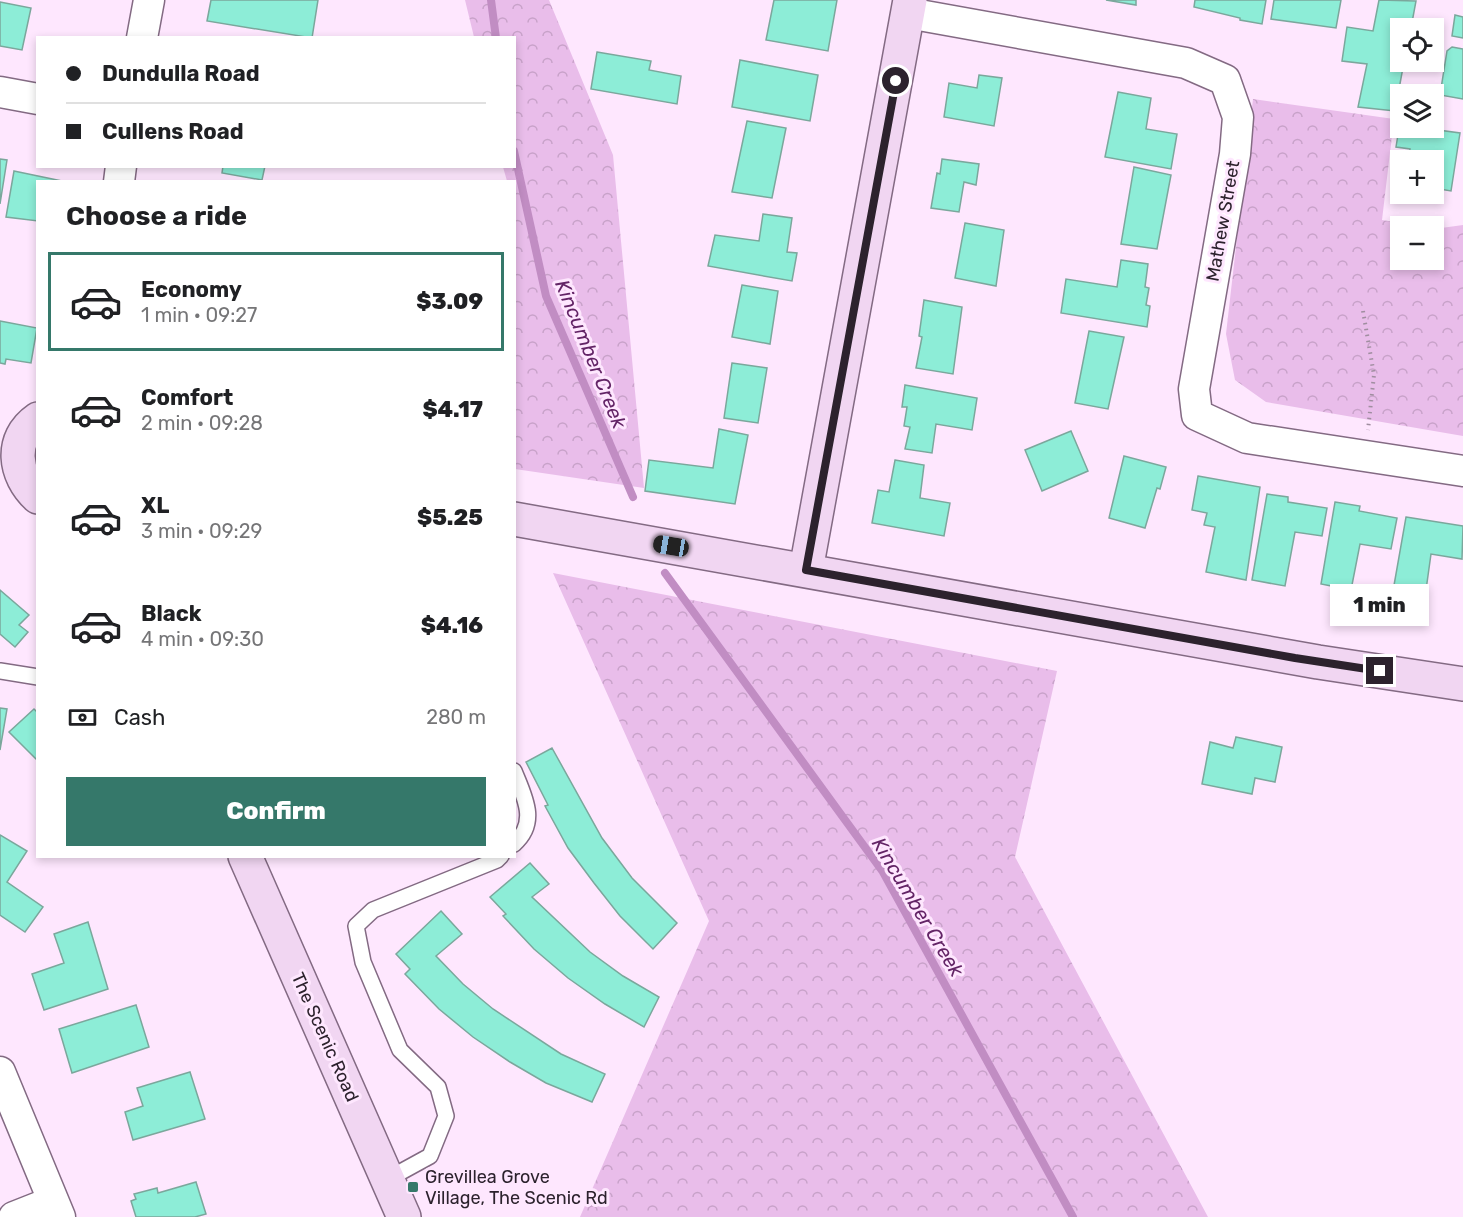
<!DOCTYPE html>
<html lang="en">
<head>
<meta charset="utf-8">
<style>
  body { margin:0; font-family:Rubik,sans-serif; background:#f6f6f6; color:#202124; height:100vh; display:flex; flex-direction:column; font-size:22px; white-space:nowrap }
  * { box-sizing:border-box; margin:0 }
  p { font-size:20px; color:#757577 }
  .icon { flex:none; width:33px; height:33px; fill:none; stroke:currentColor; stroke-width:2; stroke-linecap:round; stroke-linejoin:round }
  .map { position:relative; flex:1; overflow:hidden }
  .drawer { position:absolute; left:36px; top:180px; width:480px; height:678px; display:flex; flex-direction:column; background:#fff; border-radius:0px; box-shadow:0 3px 9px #0003 }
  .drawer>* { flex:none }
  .banner { position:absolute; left:36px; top:36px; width:480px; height:132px; border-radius:0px; box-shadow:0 3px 9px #0003; display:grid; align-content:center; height:132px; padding:0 30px; background:#fff }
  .buttons { position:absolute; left:1390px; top:18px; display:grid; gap:12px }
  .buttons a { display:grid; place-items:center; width:54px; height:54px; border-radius:0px; background:#fff; box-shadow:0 3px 9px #0003; font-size:30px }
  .end { position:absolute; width:27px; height:27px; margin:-14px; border:8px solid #2c222d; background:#fff; box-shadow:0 0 0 3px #fff }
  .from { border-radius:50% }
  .bubble { position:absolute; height:42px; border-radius:0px; background:#fff; box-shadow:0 3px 9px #0003; font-size:20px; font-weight:800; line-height:42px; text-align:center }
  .car { position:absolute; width:18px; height:36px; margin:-18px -9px; border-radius:8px; box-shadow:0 0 4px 2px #0007; background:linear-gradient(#222 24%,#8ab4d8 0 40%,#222 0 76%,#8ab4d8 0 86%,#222 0) }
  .banner b { display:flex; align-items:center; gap:21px; height:57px; font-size:22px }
  .banner b+b { border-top:2px solid #e0e0e0 }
  .banner i { width:15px; height:15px; background:#202124 }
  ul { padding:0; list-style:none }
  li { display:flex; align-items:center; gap:18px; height:99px; margin:0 12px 9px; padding:0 18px; border:3px solid transparent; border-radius:0px }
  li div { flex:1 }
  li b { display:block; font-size:22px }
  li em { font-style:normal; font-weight:800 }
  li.active { border-color:#35786a }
  li>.icon { width:54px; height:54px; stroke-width:1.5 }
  h2 { padding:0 30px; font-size:27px; line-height:72px }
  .pay { display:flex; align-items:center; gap:15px; height:66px; padding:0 30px; font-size:22px }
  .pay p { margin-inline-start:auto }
  .primary-button { display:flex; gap:12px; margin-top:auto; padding:12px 30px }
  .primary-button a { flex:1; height:69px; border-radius:0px; background:#35786a; color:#fff; font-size:24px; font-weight:800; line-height:69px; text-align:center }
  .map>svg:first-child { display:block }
</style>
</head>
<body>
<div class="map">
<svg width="1463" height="1217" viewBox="0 0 1463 1217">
  <defs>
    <pattern id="forest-crowns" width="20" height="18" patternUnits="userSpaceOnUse" patternTransform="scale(1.5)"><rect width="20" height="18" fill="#e9bdea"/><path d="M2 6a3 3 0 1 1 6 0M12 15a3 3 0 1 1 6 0" fill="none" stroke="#c8a2c9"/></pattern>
  </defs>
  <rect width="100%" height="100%" fill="#fee7fe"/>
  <g fill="url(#forest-crowns)">
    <polygon points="465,0 549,0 613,155 644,488 515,469 514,182 507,181 503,167 514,166 514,38 474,37"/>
    <polygon points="1253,99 1394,119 1382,220 1420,226 1401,226 1401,260 1434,260 1434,229 1463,225 1463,436 1266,402 1235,380 1226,334"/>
    <polygon points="553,573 1057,671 1015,857 1208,1217 580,1217 709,921"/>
  </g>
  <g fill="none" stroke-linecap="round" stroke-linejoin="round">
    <g stroke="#c18dc3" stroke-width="8">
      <polyline points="491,0 496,38"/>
      <polyline points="514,151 546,296 633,497"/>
      <polyline points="665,573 883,872 1073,1217"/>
    </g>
  </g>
  <g fill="#8dedd7" stroke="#7ba79c" stroke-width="1.5">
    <polygon points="211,0 318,0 312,38 207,21"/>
    <polygon points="774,0 837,0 828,51 766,40"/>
    <polygon points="1106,0 1136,0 1136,5"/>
    <polygon points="1195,0 1266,0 1262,24 1240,20 1240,18 1194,7"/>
    <polygon points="1274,0 1341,0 1336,28 1271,19"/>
    <polygon points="1379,0 1416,1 1411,28 1401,28 1401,62 1404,62 1395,111 1358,107 1367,64 1342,61 1347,27 1373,31"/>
    <polygon points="0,2 31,8 22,50 0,46"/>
    <polygon points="1455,15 1463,17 1463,38 1452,36"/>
    <polygon points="1452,47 1463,49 1463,99 1440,95 1447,51"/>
    <polygon points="597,52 651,61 649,70 681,76 677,104 591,89"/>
    <polygon points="740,60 818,75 810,121 732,107"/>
    <polygon points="979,75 1002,78 994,126 944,117 949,83 977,88"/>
    <polygon points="1118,92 1151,98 1146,129 1177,134 1171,169 1105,157"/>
    <polygon points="1401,116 1401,128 1431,128 1431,129 1460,133 1451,191 1434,188 1434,160 1408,160 1410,149 1396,147"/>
    <polygon points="747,121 786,128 772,198 732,192"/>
    <polygon points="0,159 7,160 0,204"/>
    <polygon points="942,159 979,164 976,185 964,182 959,212 931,208 937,173 940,174"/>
    <polygon points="223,166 265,166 262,180 222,173"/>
    <polygon points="1134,167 1171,175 1157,249 1121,244"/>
    <polygon points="14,171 62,181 38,182 38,221 6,217"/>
    <polygon points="763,214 792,218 787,252 797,253 792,281 708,266 715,235 759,241"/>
    <polygon points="965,223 1004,230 996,286 955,278"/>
    <polygon points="1121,260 1148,264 1145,287 1149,288 1146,305 1150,306 1147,327 1061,313 1066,279 1117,287"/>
    <polygon points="742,285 778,291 770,344 732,337"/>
    <polygon points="924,300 962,307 953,374 916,368 922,337 919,336"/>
    <polygon points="0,321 37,328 31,363 6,359 5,364 0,363"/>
    <polygon points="1089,331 1124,337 1108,409 1075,403"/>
    <polygon points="732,363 767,368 758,423 724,418"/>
    <polygon points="905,385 977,398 972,430 936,424 932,453 905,449 910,427 904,426 907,407 902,407"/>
    <polygon points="719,429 748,435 735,504 645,491 649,460 713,468"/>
    <polygon points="1071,431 1088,471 1042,491 1025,450"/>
    <polygon points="1124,456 1166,467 1160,489 1157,488 1145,528 1109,518"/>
    <polygon points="895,460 924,465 920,498 950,503 944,536 872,523 878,490 889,492"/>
    <polygon points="1198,476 1260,487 1246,580 1206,572 1215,527 1204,525 1207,513 1192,510"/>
    <polygon points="1267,494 1288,497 1288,502 1327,508 1322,536 1295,532 1285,586 1252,580"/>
    <polygon points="1335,502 1360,506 1359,511 1397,518 1391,549 1360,544 1351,590 1321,584"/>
    <polygon points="1406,517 1463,526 1462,559 1431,554 1425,597 1393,591"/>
    <polygon points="0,590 29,615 19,625 28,632 15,647 0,634"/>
    <polygon points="0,708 7,709 0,750"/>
    <polygon points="34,709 38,713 38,761 9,732"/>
    <polygon points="1236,737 1282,747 1275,782 1255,778 1252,794 1202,784 1210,742 1233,748"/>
    <polygon points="552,748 602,838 632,878 677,923 653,949 620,916 594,883 568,848 545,806 548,805 526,762"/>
    <polygon points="0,835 27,851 7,882 43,907 25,932 0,915"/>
    <polygon points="530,863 549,884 532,897 590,952 623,976 659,997 644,1027 605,1004 568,978 534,949 503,916 506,914 490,897"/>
    <polygon points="441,911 462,934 436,956 463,984 493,1009 561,1054 605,1074 592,1102 546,1083 510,1062 473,1037 439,1009 405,974 410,969 396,954"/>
    <polygon points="88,922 108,989 44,1010 32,974 64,963 54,934"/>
    <polygon points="136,1005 149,1047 72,1073 59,1029"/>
    <polygon points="190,1072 205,1119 133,1140 125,1112 143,1106 137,1088"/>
    <polygon points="196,1182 206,1214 195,1217 136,1217 131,1201 136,1199 134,1194 157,1188 158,1193"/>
  </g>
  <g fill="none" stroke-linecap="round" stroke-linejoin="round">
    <defs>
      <g id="lane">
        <polyline points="0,671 38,677"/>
        <path d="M 514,771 C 524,796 539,822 514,844"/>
        <polyline points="388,1179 430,1156 446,1116 438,1087 400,1050 363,962 356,926 373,910 497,860 501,856"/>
      </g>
      <g id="street">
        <polyline points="908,13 1186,63 1225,80 1238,117 1235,154 1194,389 1197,415 1247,438 1463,471"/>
        <polyline points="142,38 149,0"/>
        <polyline points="0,92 38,99"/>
        <polyline points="119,182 121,166"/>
        <polyline points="0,1072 60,1217"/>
        <polyline points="14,1217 52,1202"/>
      </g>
      <g id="secondary">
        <path d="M 38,419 C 9,439 14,475 38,497"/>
        <polyline points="514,519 1318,662 1463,684"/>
        <polyline points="806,570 910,0"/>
        <polyline points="245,856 404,1217"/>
      </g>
    </defs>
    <use href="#lane" stroke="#836a83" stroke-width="18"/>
    <use href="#street" stroke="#836a83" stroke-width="33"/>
    <use href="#secondary" stroke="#836a83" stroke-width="36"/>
    <polyline stroke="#a08ea0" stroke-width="4" stroke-dasharray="1.5 4.5" stroke-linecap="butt" points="1363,311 1374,375 1368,430"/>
    <use href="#lane" stroke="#fff" stroke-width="15"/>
    <use href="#street" stroke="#fff" stroke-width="30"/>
    <use href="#secondary" stroke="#f1d6f2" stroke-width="33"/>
  </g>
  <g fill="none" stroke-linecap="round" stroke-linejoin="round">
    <polyline stroke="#2c222d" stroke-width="8" points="896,81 806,570 1295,658 1380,671"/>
  </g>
  <rect fill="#35786a" stroke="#fee7fe" stroke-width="2" x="407" y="1181" width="12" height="12" rx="3"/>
  <g text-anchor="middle" stroke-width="6" stroke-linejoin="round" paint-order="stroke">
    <g font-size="18" fill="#2c222d" stroke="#fee7fe">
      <text transform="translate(1223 221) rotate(-80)" y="6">Mathew Street</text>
      <text transform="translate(325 1037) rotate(66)" y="6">The Scenic Road</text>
    </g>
    <g font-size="18" fill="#2c222d" stroke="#fee7fe" text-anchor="start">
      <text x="425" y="1183">Grevillea Grove<tspan x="425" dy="21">Village, The Scenic Rd</tspan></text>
    </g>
    <g font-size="20" font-style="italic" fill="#632466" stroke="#fee7fe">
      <text transform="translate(591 354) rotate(68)" y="7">Kincumber Creek</text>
      <text transform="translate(918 907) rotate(59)" y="7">Kincumber Creek</text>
    </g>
  </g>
</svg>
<div class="buttons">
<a><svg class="icon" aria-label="locate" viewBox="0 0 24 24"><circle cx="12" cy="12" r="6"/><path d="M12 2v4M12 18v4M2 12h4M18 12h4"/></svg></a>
<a><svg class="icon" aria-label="layers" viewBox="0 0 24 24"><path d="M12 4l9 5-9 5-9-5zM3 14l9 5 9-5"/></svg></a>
<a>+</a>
<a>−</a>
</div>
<i class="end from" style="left:896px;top:81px"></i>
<i class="end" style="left:1380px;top:671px"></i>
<div class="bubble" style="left:1330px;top:584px;width:99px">1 min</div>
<i class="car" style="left:671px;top:546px;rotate:280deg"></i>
<div class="banner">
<b><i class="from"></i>Dundulla Road</b>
<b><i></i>Cullens Road</b>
</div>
<section class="drawer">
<h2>Choose a ride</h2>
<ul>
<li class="active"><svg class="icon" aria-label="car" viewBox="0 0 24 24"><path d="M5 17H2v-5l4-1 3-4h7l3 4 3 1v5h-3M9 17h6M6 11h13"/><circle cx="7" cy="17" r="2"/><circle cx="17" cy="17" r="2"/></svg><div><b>Economy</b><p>1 min · 09:27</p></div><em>$3.09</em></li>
<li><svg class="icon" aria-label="car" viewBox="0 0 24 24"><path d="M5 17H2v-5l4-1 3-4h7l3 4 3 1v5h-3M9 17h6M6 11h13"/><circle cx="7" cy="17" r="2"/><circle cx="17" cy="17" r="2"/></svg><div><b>Comfort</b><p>2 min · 09:28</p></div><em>$4.17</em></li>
<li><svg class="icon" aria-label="car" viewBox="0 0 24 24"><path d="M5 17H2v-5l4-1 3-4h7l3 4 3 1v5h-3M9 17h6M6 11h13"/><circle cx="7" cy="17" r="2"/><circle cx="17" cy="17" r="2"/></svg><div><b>XL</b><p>3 min · 09:29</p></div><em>$5.25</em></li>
<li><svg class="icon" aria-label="car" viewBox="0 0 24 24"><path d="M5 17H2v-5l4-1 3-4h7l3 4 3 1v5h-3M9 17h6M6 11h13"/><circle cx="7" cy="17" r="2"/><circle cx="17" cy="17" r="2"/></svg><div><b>Black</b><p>4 min · 09:30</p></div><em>$4.16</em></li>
</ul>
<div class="pay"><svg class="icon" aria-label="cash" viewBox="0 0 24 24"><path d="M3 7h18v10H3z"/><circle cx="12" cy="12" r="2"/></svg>Cash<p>280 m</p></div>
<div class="primary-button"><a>Confirm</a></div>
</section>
</div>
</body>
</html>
